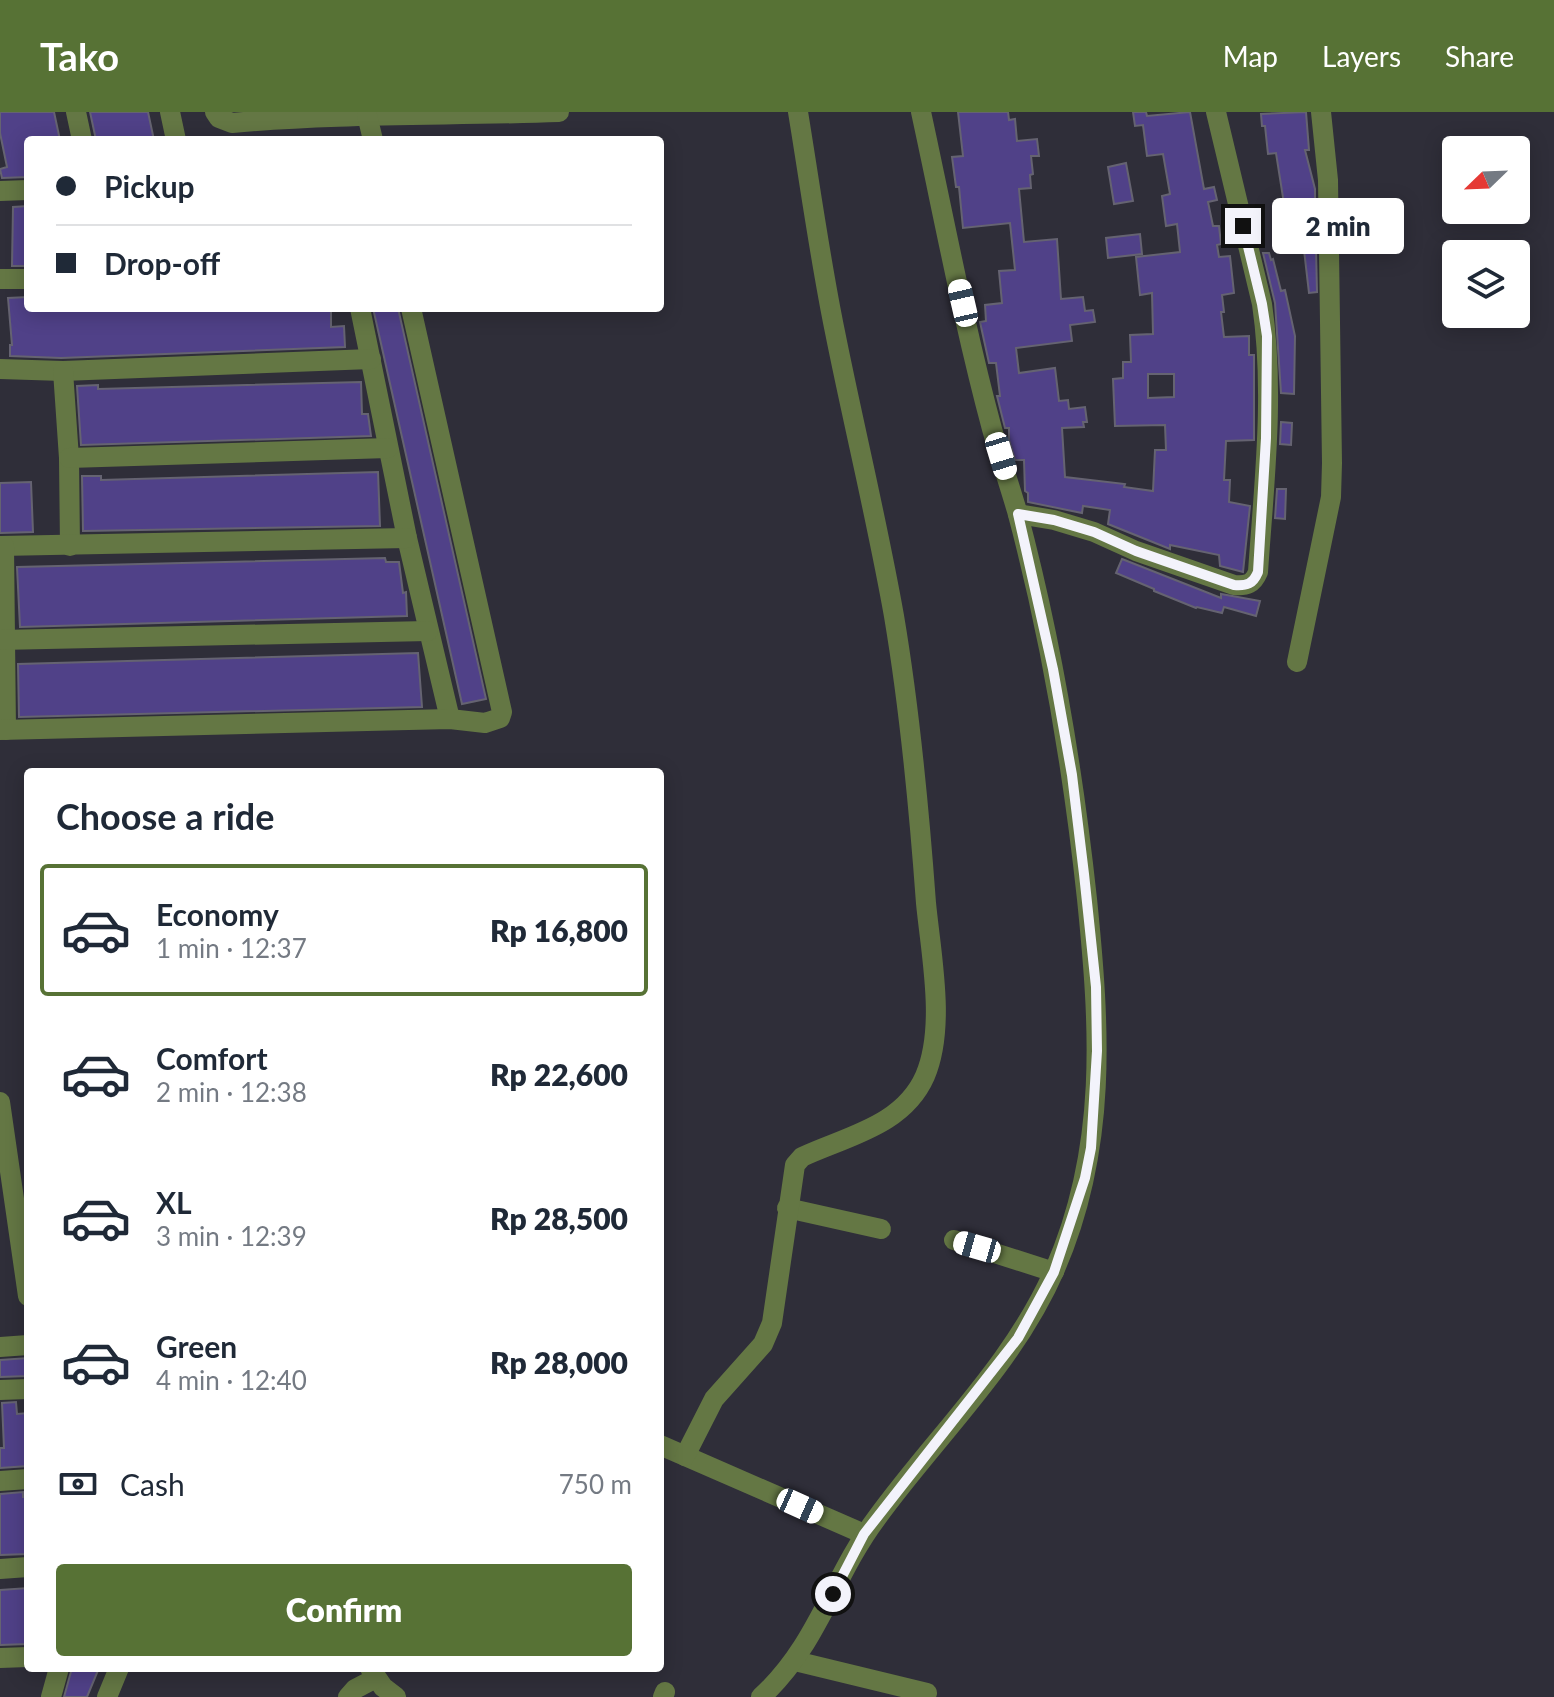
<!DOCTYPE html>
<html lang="en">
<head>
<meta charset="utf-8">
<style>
  body { margin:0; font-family:Lato,sans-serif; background:#f2f2f3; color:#1f2937; height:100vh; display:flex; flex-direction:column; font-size:30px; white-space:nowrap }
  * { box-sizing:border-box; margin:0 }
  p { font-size:26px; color:#747a83 }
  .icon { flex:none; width:44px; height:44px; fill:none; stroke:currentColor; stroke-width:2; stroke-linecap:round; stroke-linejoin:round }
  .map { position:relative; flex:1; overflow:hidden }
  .sheet { position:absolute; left:24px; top:656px; width:640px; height:904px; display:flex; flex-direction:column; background:#fff; border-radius:8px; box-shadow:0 4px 20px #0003 }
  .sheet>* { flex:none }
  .hud { position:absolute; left:24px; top:24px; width:640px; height:176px; border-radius:8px; box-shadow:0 4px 20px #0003; display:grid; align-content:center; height:176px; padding:0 32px; background:#fff }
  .needle { width:52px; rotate:247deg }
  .tools { position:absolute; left:1442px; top:24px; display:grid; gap:16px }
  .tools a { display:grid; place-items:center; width:88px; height:88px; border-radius:8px; background:#fff; box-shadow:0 4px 20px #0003; font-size:40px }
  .end { position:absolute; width:36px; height:36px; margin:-18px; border:10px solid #f3f3fb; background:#111; box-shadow:0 0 0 4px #111 }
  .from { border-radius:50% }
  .bubble { position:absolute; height:56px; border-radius:8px; background:#fff; box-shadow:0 4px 20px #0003; font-size:26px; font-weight:800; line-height:56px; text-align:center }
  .car { position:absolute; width:24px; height:48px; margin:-24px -12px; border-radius:10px; box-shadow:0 0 6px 2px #0007; background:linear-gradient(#fff 24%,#345 0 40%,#fff 0 76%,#345 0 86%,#fff 0) }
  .hud b { display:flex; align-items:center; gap:28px; height:76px; font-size:30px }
  .hud b+b { border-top:2px solid #e0e1e3 }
  .hud i { width:20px; height:20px; background:#1f2937 }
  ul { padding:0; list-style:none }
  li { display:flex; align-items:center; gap:24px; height:132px; margin:0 16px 12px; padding:0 16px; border:4px solid transparent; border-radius:8px }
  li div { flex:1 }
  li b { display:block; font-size:30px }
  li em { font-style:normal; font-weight:800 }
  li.active { border-color:#577235 }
  li>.icon { width:72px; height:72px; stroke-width:1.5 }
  h2 { padding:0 32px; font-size:36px; line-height:96px }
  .pay { display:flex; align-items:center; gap:20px; height:88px; padding:0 32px; font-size:30px }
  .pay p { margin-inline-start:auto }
  .primary-button { display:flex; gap:16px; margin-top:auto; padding:16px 32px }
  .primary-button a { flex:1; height:92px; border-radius:8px; background:#577235; color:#fff; font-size:32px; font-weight:800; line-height:92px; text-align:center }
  header { display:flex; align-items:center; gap:48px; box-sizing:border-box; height:112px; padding:0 40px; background:#577235; color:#fff }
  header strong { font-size:38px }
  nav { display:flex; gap:44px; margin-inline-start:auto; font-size:28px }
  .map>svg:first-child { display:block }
</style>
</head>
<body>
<header>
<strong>Tako</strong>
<nav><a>Map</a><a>Layers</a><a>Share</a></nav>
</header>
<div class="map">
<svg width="1554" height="1585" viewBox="0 0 1554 1585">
  <rect width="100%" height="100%" fill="#2f2e39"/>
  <g fill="#504188" stroke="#656371" stroke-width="2" fill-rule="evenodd">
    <polygon points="0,0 54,0 60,28 28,28 28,65 2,66 0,57 7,55 0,21"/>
    <polygon points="90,0 148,0 154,28 96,28"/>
    <path d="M 958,0 L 1008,0 L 1009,8 L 1015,7 L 1017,29 L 1037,27 L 1039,44 L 1031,44 L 1033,62 L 1030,63 L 1031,76 L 1019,77 L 1024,130 L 1057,127 L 1061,187 L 1083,185 L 1085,199 L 1093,198 L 1095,210 L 1070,213 L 1072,229 L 1016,236 L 1019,261 L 1055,256 L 1059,289 L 1068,288 L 1069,297 L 1085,295 L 1087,310 L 1083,310 L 1084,315 L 1062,316 L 1065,365 L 1125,372 L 1124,375 L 1153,379 L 1155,338 L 1166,338 L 1165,313 L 1115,314 L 1113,267 L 1123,266 L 1123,250 L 1131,250 L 1130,223 L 1153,222 L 1152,181 L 1140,183 L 1136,145 L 1180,140 L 1177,112 L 1166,114 L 1162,84 L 1170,82 L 1163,42 L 1147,44 L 1143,13 L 1135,14 L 1133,0 L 1146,0 L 1147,4 L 1190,0 L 1204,77 L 1214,75 L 1217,88 L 1208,90 L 1213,114 L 1219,114 L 1221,132 L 1217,133 L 1219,145 L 1230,144 L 1234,181 L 1222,183 L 1224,200 L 1221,200 L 1224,225 L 1249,224 L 1249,243 L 1254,243 L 1254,328 L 1226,329 L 1224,368 L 1230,368 L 1229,390 L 1250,394 L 1243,460 L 1220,454 L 1219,443 L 1170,433 L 1170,437 L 1108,412 L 1110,398 L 1083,394 L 1082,401 L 1028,390 L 1028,381 L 1025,379 L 1024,348 L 1015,348 L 1009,328 L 1009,316 L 1005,316 L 997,284 L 1000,284 L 996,251 L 989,251 L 980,210 L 986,209 L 985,193 L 1002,191 L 999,159 L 1015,158 L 1010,111 L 963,116 L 959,75 L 956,75 L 952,45 L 963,44 ZM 1148,262 L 1174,262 L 1174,285 L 1148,286 Z"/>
    <polygon points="1306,0 1309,38 1305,38 1315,77 1315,87 1309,89 1314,111 1286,117 1282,99 1285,98 1276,41 1268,42 1265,14 1262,14 1261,2"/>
    <polygon points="1126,51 1133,89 1114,92 1108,55"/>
    <polygon points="28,94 28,154 12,154 13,95"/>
    <polygon points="1140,122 1142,142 1108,146 1106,126"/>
    <polygon points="1316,137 1317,180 1309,181 1304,138"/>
    <polygon points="1263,141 1269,141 1271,148 1273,147 1281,179 1285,178 1295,224 1294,282 1281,281 1275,191"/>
    <polygon points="28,185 28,196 331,196 331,215 344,214 345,235 61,246 10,244 10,233 12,233 8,186"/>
    <polygon points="373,196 398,196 486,587 462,592"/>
    <polygon points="361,270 362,302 368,302 371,324 81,333 77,274 98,273 98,277"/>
    <polygon points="1281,310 1292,311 1291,333 1280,332"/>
    <polygon points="378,360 380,414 83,419 82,364 101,364 101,368"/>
    <polygon points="31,370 33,420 0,421 0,371"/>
    <polygon points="1277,377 1286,377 1285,407 1275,406"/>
    <polygon points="385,446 386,450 399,450 403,481 406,480 407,504 20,515 17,455"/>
    <polygon points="1122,447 1221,486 1221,482 1260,489 1256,504 1224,495 1222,501 1197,495 1196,496 1154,479 1154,477 1116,461"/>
    <polygon points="418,541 422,595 19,605 18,552"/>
    <polygon points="28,1246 28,1264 0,1265 0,1248"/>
    <polygon points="16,1290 17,1302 28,1301 28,1354 0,1356 0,1336 4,1336 2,1291"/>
    <polygon points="23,1380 23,1385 28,1385 28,1442 0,1443 0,1382"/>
    <polygon points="28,1476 28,1532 0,1533 0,1478"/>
    <polygon points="72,1556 99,1556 87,1585 64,1585"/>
  </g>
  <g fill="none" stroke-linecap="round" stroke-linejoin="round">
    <g stroke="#647744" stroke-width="20">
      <polyline points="76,0 82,28"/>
      <polyline points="170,0 176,28"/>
      <path d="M 215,0 L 219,6 L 232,11 C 341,1 450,4 559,0"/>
      <polyline points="367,3 373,28"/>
      <polyline points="0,79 28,78"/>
      <polyline points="0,167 28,167"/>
      <polyline points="360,196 407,426 450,607"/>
      <polyline points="0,257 63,259 371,247"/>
      <polyline points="63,259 69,346 70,434"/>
      <polyline points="69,346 388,336"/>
      <path d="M 1018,402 L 1054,408 L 1094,420 L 1136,439 L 1234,473 C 1247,474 1253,472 1258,460 C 1264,372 1275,280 1262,192 L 1216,0"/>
      <polyline points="0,434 407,426"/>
      <polyline points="4,434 6,618"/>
      <polyline points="0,528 428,519"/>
      <polyline points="1297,550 1331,385 1332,351 1328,68 1321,0"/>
      <polyline points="0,618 450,607 485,611 500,606 502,600 411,196"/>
      <polyline points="0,990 28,1184"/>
      <polyline points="787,1096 881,1117"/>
      <polyline points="954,1128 1054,1160"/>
      <polyline points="0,1235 28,1233"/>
      <polyline points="0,1278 28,1277"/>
      <polyline points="660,1333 864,1422"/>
      <path d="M 685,1344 L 714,1287 L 763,1232 L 772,1211 L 795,1053 L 802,1045 C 847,1024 903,1014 925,964 C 946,915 931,843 926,791 C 919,695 910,599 894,504 C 877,408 854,315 835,220 C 820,147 810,73 798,0"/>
      <polyline points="0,1369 28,1367"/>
      <polyline points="0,1457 28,1455"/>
      <polyline points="0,1546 28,1545"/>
      <polyline points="795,1549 927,1581"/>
      <polyline points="370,1556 383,1575 396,1585"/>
      <polyline points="51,1585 59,1556"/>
      <polyline points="107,1585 119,1556"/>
      <polyline points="348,1585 355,1577 376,1566"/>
      <polyline points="663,1585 665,1580"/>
      <path d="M 761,1585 C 818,1533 832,1466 876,1407 C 936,1324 1014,1252 1055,1157 C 1108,1035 1100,915 1087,787 C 1073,657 1051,526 1017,399 C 1009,372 1000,345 992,317 C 964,213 944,106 921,0"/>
    </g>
  </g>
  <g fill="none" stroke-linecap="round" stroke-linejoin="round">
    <path stroke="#f3f3fb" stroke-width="10" d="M 833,1482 L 864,1422 L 1018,1226 L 1054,1160 L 1085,1066 L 1091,1036 L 1097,939 L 1096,875 L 1084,762 L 1072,663 L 1053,557 L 1018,402 L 1054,408 L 1094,420 L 1136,439 L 1234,473 C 1247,474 1253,472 1258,460 L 1266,326 L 1267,224 L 1262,192 L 1243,114"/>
  </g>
</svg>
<div class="tools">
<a><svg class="needle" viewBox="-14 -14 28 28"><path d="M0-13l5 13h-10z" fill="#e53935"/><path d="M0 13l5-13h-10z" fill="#747a83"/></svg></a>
<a><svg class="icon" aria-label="layers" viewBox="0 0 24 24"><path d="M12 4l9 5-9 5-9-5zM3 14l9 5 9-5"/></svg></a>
</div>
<i class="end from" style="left:833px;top:1482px"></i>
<i class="end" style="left:1243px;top:114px"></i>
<div class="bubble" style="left:1272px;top:86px;width:132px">2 min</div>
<i class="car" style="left:963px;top:191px;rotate:347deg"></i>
<i class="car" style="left:1001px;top:344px;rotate:163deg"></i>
<i class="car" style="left:977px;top:1135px;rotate:286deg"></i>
<i class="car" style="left:800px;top:1394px;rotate:114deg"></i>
<div class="hud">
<b><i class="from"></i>Pickup</b>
<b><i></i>Drop-off</b>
</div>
<section class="sheet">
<h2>Choose a ride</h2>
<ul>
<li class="active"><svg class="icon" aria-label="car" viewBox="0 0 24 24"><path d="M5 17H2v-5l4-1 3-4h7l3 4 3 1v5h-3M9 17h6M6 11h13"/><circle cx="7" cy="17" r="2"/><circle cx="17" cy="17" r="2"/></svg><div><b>Economy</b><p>1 min · 12:37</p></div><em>Rp 16,800</em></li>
<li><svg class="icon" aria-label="car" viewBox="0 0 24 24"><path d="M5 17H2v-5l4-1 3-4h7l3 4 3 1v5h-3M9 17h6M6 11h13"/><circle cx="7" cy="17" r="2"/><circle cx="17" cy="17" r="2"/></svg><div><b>Comfort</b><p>2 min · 12:38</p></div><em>Rp 22,600</em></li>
<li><svg class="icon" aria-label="car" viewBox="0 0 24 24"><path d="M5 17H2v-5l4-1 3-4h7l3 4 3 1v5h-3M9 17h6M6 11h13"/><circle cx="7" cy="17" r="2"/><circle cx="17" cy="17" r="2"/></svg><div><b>XL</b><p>3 min · 12:39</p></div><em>Rp 28,500</em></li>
<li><svg class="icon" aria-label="car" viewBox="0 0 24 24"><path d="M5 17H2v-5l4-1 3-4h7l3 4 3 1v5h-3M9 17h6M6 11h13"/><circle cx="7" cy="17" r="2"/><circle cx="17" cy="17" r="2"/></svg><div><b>Green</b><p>4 min · 12:40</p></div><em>Rp 28,000</em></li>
</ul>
<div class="pay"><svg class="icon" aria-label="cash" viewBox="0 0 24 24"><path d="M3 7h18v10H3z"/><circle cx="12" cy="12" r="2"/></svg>Cash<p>750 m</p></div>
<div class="primary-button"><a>Confirm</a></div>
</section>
</div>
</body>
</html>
